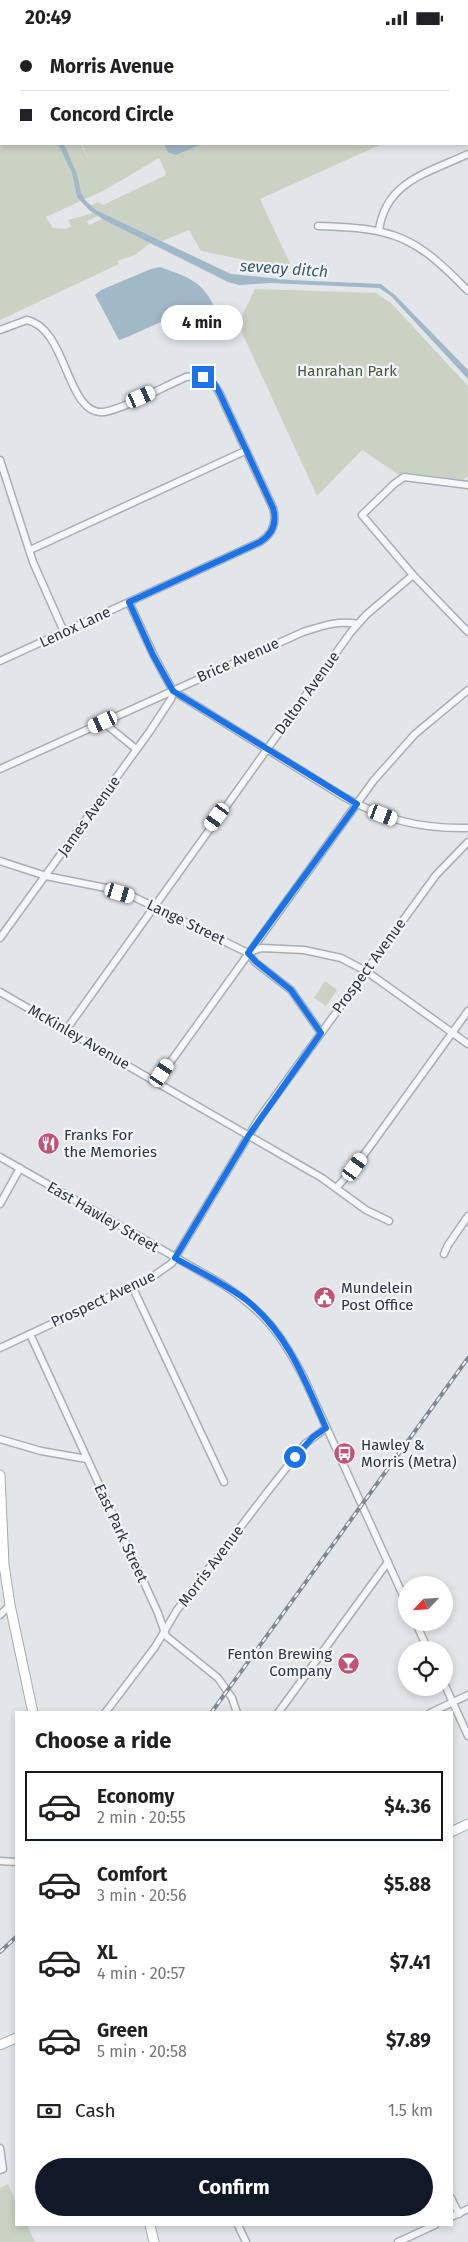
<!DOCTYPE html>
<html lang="en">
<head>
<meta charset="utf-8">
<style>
  body { margin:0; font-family:"Fira Sans",sans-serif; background:#f2f2f2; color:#202124; height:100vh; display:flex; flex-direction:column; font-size:19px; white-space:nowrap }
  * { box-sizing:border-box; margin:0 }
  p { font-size:16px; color:#757577 }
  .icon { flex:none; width:28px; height:28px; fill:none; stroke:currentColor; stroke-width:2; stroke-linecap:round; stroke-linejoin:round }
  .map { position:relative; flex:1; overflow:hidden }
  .side { position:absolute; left:15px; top:1676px; width:438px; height:515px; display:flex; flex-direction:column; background:#fff; border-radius:0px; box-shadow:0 2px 8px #0003 }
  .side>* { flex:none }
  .banner { position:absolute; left:0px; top:0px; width:469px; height:110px; box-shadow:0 2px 8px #0003; display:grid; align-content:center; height:110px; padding:0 20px; background:#fff }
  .needle { width:32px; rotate:245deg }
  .buttons { position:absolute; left:398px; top:1541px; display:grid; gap:10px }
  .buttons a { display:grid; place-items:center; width:55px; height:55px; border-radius:50%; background:#fff; box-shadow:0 2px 8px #0003; font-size:25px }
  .end { position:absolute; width:22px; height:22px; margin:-11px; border:6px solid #1a73e8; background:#fff; box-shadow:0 0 0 2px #fff }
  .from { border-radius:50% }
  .bubble { position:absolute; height:35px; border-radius:18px; background:#fff; box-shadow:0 2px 8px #0003; font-size:16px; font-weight:700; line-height:35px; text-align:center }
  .car { position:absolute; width:15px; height:30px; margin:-15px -8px; border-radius:6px; box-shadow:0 0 4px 1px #0007; background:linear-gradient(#fff 24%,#345 0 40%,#fff 0 76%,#345 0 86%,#fff 0) }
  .banner b { display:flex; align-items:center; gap:18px; height:48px; font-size:19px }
  .banner b+b { border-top:1px solid #e0e0e0 }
  .banner i { width:12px; height:12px; background:#202124 }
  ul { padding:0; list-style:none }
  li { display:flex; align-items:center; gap:15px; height:70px; margin:0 10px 8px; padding:0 10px; border:2px solid transparent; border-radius:0px }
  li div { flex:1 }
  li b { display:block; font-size:19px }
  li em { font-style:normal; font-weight:700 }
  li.on { border-color:#111827 }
  li>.icon { width:45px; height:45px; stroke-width:1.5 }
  h2 { padding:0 20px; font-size:22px; line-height:60px }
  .pay { display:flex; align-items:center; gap:12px; height:55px; padding:0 20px; font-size:19px }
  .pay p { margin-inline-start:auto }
  .primary-button { display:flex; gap:10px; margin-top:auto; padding:10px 20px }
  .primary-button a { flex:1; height:58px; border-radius:30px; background:#111827; color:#fff; font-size:20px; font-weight:700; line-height:58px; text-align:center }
  .status { display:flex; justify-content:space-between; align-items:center; height:35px; padding:0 25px; background:#fff; direction:ltr }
  .status svg { height:14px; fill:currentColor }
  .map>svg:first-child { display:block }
</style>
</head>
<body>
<div class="status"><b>20:49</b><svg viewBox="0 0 49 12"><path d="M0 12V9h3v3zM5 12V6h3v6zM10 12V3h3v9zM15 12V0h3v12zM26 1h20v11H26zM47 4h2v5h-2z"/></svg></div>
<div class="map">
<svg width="468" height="2207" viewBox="0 0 468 2207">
  <rect width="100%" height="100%" fill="#e2e6e9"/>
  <g fill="#cad2c4">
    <polygon points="200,0 435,0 436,1 200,1"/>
    <polygon points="0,28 1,109 81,109 91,129 82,109 382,109 260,164 293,235 201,216 189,195 162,206 96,175 91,170 98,167 103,170 164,141 166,138 159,123 103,156 46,182 53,193 66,194 71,191 68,185 94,178 98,181 87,186 89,190 102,184 150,208 135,220 117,226 119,229 0,285"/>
    <polygon points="255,254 376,258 391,268 468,351 468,441 463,445 409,438 399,440 362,415 317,461 238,289"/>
    <polygon points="325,946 337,955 326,971 314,963"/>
    <polygon points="8,2149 16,2168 16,2190 27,2190 35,2207 0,2207 0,2153"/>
  </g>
  <g fill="#a1b8c6">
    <polygon points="56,109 64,109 77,139 81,158 86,166 96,175 231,239 290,245 381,249 396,261 468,335 468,344 391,261 379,253 271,248 239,250 228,247 104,185 89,175 77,162 72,138 60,113"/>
    <polygon points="164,109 202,109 176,120 168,117"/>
    <path d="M 160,232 C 185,241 201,245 213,269 L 211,278 L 204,286 C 182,270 141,298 119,305 L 95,260 L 101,255 L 151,234 Z"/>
  </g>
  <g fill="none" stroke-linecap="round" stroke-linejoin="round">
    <defs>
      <g id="minor">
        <path d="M 318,191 C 395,193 415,201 468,256"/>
        <path d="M 379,195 C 386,146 428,138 468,119"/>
        <path d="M 0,295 L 27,285 C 68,294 66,381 104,377 C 124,374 165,351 186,342 C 201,339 211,344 219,357 L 273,473 C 277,487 273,499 260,507 L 0,626"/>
        <polyline points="0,425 33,527 64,597"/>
        <polyline points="468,450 404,442 394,449 362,480 413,540 468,597"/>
        <polyline points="30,515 245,416"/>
        <path d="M 129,567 L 153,619 L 173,656 L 344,762 C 386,785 420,794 468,793"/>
        <polyline points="103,687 136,714"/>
        <path d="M 0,734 L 303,597 C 322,591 338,585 358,589"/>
        <polyline points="0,826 46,841 106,853 134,862 248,918"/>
        <polyline points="0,903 150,696 171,664 173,656"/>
        <polyline points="249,917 262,913 304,915 341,923 366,936 468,1009"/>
        <polyline points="248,918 255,927 291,955 321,998"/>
        <polyline points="0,957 322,1143 366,1175 389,1186"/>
        <polyline points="66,995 351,597 366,580 413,540"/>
        <polyline points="156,1047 374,745 415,699 468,655"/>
        <path d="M 0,1122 L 222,1249 C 265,1277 281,1299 304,1343 L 406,1567"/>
        <polyline points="337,1152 355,1132 468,976"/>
        <polyline points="0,1169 20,1133"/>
        <polyline points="444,1219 448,1210 468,1181"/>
        <polyline points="132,1251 224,1447"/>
        <polyline points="30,1299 158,1578 166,1601 218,1643 232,1663 237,1678"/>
        <polyline points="0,1313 152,1242 172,1228 258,1085 436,840 468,807"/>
        <polyline points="0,1404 41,1416 87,1424"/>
        <polyline points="0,1580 10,1570"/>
        <polyline points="416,1588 428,1615"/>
        <polyline points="444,1648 468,1701"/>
        <polyline points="105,1678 155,1612 177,1575 265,1460 305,1409 326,1393"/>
        <polyline points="278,1678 388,1527"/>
        <polyline points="430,1678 468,1660"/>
        <polyline points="0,1826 16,1827"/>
        <polyline points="0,2113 3,2134 0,2135"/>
        <polyline points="451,2163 459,2179"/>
        <polyline points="451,2182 468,2174"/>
        <polyline points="238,2190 246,2207"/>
        <polyline points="398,2207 435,2190"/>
      </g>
      <g id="major">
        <polyline points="0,1440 4,1530 10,1570 33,1678"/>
        <polyline points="451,1797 468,1789"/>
        <polyline points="0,2010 16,2003"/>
        <polyline points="150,2190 154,2207"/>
      </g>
    </defs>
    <use href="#minor" stroke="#a8aeb3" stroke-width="9"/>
    <use href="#major" stroke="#a3acb4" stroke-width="11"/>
    <use href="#minor" stroke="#f5f6f8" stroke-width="6"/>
    <use href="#major" stroke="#fff" stroke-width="9"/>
    <defs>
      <g id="rail">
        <polyline points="211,1678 468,1323"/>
        <polyline points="0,1917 16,1902"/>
      </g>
    </defs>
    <use href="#rail" stroke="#7d8891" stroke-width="4"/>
    <use href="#rail" stroke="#f2f5f7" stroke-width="2" stroke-dasharray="5.5" stroke-linecap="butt"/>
  </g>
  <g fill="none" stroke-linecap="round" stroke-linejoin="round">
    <path stroke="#1a73e8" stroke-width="6" d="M 203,342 L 214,348 L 219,357 L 273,473 C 277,487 273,499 260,507 L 129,567 L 153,620 L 173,656 L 357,769 L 248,918 L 256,927 L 291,955 L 321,998 L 249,1100 L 175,1223 C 198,1236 223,1248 245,1264 C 287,1297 305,1345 326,1393 L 313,1402 L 295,1422"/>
  </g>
  <defs>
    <symbol id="restaurant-disc" viewBox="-11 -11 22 22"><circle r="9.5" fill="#c25375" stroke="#f2f5f7"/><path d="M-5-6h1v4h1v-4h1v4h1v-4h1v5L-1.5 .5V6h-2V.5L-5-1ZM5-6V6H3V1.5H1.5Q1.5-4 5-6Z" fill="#fff"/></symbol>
    <symbol id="civic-disc" viewBox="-11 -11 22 22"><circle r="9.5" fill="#c25375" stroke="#f2f5f7"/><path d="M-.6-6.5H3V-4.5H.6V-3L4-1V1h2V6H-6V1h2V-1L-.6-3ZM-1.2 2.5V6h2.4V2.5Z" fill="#fff"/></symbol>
    <symbol id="bus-disc" viewBox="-11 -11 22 22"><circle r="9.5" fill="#c25375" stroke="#f2f5f7"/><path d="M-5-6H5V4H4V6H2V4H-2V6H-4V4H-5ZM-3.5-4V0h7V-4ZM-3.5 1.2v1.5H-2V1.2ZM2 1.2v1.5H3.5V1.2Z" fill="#fff"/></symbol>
    <symbol id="bar-disc" viewBox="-11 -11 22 22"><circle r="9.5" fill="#c25375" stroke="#f2f5f7"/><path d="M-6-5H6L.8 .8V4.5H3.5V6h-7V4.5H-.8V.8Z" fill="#fff"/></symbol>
  </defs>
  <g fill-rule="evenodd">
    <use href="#restaurant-disc" x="36" y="1096" width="25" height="25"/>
    <use href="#civic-disc" x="312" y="1250" width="25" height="25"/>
    <use href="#bus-disc" x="332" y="1406" width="25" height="25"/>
    <use href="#bar-disc" x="336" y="1616" width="25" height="25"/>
  </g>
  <g text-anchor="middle" stroke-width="4.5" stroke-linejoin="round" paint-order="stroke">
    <g font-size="15" fill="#455a3a" stroke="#f2f5f7">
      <text x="347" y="341">Hanrahan Park</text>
    </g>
    <g font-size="15" fill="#2c3640" stroke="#f2f5f7">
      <text transform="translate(75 592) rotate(-25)" y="5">Lenox Lane</text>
      <text transform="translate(238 625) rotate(-24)" y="5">Brice Avenue</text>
      <text transform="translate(307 658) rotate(-54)" y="5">Dalton Avenue</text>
      <text transform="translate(89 781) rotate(-54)" y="5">James Avenue</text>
      <text transform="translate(186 887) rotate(26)" y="5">Lange Street</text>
      <text transform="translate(369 931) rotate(-54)" y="5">Prospect Avenue</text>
      <text transform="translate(79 1002) rotate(30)" y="5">McKinley Avenue</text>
      <text transform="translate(103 1182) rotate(30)" y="5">East Hawley Street</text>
      <text transform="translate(103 1264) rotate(-25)" y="5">Prospect Avenue</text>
      <text transform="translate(121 1498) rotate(65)" y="5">East Park Street</text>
      <text transform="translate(211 1531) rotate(-53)" y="5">Morris Avenue</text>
    </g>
    <g font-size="15" fill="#2c3640" stroke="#f2f5f7" text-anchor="start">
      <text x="64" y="1105">Franks For<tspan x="64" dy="17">the Memories</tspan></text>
      <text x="341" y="1258">Mundelein<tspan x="341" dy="17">Post Office</tspan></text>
      <text x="361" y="1415">Hawley &amp;<tspan x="361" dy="17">Morris (Metra)</tspan></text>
      <text x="332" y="1624" text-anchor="end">Fenton Brewing<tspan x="332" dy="17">Company</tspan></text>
    </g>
    <g font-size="16" font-style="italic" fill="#3a5a70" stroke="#f2f5f7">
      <text transform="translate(284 233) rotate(4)" y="6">seveay ditch</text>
    </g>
  </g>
</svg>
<div class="buttons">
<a><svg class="needle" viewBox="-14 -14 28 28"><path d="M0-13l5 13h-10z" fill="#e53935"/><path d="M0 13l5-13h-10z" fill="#757577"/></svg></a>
<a><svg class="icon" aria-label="locate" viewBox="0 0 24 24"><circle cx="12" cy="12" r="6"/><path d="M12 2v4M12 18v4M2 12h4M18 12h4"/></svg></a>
</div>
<i class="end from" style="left:295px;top:1422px"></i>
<i class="end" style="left:203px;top:342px"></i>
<div class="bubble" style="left:161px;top:270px;width:82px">4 min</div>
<i class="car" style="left:141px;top:362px;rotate:66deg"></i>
<i class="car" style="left:103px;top:687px;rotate:245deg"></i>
<i class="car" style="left:383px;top:780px;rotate:111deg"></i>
<i class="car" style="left:217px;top:782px;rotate:216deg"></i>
<i class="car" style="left:120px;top:858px;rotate:107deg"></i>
<i class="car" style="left:162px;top:1038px;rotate:34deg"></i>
<i class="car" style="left:355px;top:1132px;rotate:36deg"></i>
<div class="banner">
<b><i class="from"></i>Morris Avenue</b>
<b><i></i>Concord Circle</b>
</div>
<section class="side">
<h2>Choose a ride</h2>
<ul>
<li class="on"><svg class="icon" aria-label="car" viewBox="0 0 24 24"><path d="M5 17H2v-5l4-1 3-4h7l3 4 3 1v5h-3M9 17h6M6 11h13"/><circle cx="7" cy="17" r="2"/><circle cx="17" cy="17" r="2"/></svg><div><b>Economy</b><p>2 min · 20:55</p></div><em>$4.36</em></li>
<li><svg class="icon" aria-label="car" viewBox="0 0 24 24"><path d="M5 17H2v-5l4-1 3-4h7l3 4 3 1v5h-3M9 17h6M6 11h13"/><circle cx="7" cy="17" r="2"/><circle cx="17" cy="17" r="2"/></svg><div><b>Comfort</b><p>3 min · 20:56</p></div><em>$5.88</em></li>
<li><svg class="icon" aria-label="car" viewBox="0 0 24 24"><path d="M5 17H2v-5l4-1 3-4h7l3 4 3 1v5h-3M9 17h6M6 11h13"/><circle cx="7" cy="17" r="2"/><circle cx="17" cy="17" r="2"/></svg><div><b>XL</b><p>4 min · 20:57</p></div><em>$7.41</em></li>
<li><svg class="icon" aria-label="car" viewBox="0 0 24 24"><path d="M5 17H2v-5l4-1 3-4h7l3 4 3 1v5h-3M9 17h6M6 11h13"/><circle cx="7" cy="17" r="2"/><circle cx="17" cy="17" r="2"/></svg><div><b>Green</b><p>5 min · 20:58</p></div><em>$7.89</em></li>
</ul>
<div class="pay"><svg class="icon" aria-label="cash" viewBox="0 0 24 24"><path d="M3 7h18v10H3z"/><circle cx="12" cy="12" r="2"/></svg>Cash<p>1.5 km</p></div>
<div class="primary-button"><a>Confirm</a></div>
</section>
</div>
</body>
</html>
